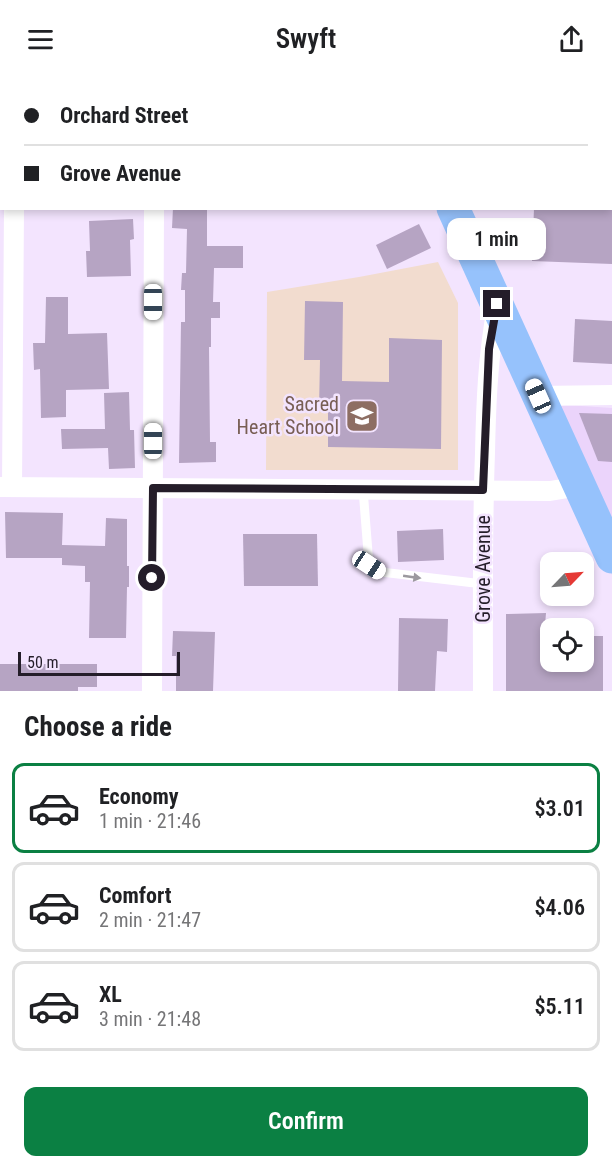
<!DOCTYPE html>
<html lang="en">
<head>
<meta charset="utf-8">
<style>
  body { margin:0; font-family:"Roboto Condensed",sans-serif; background:#f6f6f6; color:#202124; height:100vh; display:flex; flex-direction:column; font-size:22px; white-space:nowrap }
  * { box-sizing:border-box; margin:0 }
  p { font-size:20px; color:#757577 }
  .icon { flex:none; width:33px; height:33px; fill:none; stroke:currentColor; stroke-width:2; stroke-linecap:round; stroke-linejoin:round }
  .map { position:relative; height:613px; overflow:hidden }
  .sheet { display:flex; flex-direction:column; background:#fff; flex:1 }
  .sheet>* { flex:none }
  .banner { position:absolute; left:0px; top:0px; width:612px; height:132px; box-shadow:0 3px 9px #0003; display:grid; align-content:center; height:132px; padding:0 24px; background:#fff }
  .needle { width:39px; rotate:65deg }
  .buttons { position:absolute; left:540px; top:474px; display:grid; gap:12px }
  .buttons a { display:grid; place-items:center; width:54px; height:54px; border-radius:12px; background:#fff; box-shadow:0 3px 9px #0003; font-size:30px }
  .scale { position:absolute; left:18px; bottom:15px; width:162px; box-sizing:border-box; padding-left:6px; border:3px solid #241d29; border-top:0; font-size:16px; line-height:21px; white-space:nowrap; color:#241d29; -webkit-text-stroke:4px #f3e4fe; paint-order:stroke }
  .end { position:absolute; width:27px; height:27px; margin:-14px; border:8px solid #241d29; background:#fff; box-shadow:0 0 0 3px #fff }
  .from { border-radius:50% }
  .bubble { position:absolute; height:42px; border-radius:12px; background:#fff; box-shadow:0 3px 9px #0003; font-size:20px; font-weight:600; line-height:42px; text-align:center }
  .car { position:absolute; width:18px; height:36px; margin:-18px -9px; border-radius:8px; box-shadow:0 0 4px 2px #0007; background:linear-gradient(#fff 24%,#345 0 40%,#fff 0 76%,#345 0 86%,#fff 0) }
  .banner b { display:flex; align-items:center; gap:21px; height:57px; font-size:22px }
  .banner b+b { border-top:2px solid #e0e0e0 }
  .banner i { width:15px; height:15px; background:#202124 }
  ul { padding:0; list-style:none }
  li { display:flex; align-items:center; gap:18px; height:90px; margin:0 12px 9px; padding:0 12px; border:3px solid #e0e0e0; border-radius:12px }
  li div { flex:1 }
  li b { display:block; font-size:22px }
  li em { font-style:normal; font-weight:600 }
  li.on { border-color:#0b8043 }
  li>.icon { width:54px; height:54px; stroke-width:1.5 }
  h2 { padding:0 24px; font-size:27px; line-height:72px }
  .cta { display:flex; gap:12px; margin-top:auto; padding:12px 24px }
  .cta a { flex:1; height:69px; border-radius:12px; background:#0b8043; color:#fff; font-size:24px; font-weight:600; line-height:69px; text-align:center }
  header { display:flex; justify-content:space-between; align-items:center; height:78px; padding:0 24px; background:#fff; font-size:27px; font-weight:600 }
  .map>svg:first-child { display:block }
</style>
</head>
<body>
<header><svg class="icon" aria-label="menu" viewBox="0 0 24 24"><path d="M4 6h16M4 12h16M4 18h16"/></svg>Swyft<svg class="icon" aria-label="share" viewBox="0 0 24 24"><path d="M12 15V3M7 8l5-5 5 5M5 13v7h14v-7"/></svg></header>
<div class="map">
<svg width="612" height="613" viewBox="0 0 612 613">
  <rect width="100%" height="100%" fill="#f3e4fe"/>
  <polygon fill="#ebd4fb" points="536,325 612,330 612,497 589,450"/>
  <polygon fill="#f2dccf" points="438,184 458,225 458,392 266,392 267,214 359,199"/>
  <g fill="#b6a4c3">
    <polygon points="173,130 207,130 207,168 243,168 243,190 214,190 213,224 220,224 220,240 211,240 211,269 209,269 210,364 216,364 216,384 179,385 181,244 185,244 185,212 181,212 182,195 186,195 187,151 172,150"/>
    <polygon points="534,130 612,130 612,186 532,183"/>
    <polygon points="133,141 134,161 130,162 131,198 87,199 86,173 90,173 89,143"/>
    <polygon points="419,146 431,170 387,191 376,167"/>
    <polygon points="46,219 68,219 68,256 107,255 109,311 66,312 66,339 41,340 40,291 34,292 33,265 45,265"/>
    <polygon points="305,223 343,224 342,303 389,304 389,260 442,262 441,371 328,369 328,331 319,331 320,282 304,282"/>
    <polygon points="575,241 612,243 612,286 573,284"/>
    <polygon points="129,314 130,352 134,352 135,390 109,391 108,370 62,371 61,351 105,351 104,315"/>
    <polygon points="579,335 612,336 612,384 598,383"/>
    <polygon points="5,434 63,435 62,467 105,468 106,440 127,441 127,488 129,488 129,509 127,509 126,560 89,560 90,504 85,504 85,488 62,487 62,480 6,480"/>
    <polygon points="443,451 444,482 398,484 397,453"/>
    <polygon points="243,456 317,456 318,508 244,508"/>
    <polygon points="546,535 545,547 550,547 550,584 584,584 584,558 603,558 603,613 506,613 506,536"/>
    <polygon points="399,540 448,541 447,574 437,573 435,613 398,613"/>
    <polygon points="173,553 215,554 213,613 176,613 176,578 172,578"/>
    <polygon points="0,586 97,586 97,609 78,609 78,613 0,613"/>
  </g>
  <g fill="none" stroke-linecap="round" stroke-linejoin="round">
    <polyline stroke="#fff" stroke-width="9" points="363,411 369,487 381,494 483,506"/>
    <g stroke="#fff" stroke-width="20">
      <polyline points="14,2 14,0"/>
      <polyline points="154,2 154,0"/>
      <polyline points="610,75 612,75"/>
      <polyline points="538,318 612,317"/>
      <polyline points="0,409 550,413 580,408"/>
      <polyline points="12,409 14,130"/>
      <polyline points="152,613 154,130"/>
      <path d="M 483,613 C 483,534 482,454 485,375 C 486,325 488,277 497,229"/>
    </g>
    <g stroke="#96c2fc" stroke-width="33">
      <polyline points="394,0 394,2"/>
      <polyline points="453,130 612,479"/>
    </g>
  </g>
  <defs><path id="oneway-solid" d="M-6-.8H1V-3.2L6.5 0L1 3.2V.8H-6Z" transform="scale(1.5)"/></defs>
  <use fill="#9c999f" href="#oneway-solid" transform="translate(412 499) rotate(8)"/>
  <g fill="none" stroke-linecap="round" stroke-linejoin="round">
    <polyline stroke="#241d29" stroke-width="8" points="152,500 153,410 483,412 489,271 497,226"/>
  </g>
  <defs>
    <symbol id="school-square" viewBox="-11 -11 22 22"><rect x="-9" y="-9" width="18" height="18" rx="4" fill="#8d6e63" stroke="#f3e4fe"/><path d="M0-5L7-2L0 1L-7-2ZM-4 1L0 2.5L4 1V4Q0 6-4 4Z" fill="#fff"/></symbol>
  </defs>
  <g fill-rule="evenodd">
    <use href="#school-square" x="343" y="319" width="38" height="38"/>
  </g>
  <g text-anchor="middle" stroke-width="5" stroke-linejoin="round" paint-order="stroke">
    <g font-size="20" fill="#785e54" stroke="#f3e4fe" text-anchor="end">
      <text x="339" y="333">Sacred<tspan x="339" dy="23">Heart School</tspan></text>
    </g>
    <g font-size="20" fill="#241d29" stroke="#f3e4fe">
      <text transform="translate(483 491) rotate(-90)" y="7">Grove Avenue</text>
    </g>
  </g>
</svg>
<div class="buttons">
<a><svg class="needle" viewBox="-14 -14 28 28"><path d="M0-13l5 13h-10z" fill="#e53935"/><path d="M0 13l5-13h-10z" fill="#757577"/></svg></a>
<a><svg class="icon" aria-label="locate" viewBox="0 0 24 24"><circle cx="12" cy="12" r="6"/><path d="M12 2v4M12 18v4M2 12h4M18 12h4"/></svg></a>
</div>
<div class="scale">50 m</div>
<i class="end from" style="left:152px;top:500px"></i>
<i class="end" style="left:497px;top:226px"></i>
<div class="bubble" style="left:447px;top:140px;width:99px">1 min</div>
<i class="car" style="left:153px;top:224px;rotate:180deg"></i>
<i class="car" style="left:538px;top:318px;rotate:336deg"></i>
<i class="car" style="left:153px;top:363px;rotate:0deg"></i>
<i class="car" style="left:369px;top:487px;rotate:123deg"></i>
<div class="banner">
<b><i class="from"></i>Orchard Street</b>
<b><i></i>Grove Avenue</b>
</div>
</div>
<section class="sheet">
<h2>Choose a ride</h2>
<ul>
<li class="on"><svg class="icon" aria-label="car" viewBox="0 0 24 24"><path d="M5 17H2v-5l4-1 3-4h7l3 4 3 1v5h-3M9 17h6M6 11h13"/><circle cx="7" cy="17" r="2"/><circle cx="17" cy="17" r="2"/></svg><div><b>Economy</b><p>1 min · 21:46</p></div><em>$3.01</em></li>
<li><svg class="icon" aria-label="car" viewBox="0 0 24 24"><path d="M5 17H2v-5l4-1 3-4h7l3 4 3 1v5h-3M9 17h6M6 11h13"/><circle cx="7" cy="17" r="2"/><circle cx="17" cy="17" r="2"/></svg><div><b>Comfort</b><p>2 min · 21:47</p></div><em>$4.06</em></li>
<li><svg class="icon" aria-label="car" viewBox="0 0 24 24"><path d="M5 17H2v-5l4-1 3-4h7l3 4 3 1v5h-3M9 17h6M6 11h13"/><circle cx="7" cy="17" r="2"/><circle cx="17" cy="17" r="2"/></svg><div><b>XL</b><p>3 min · 21:48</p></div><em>$5.11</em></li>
</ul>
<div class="cta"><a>Confirm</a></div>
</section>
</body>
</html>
